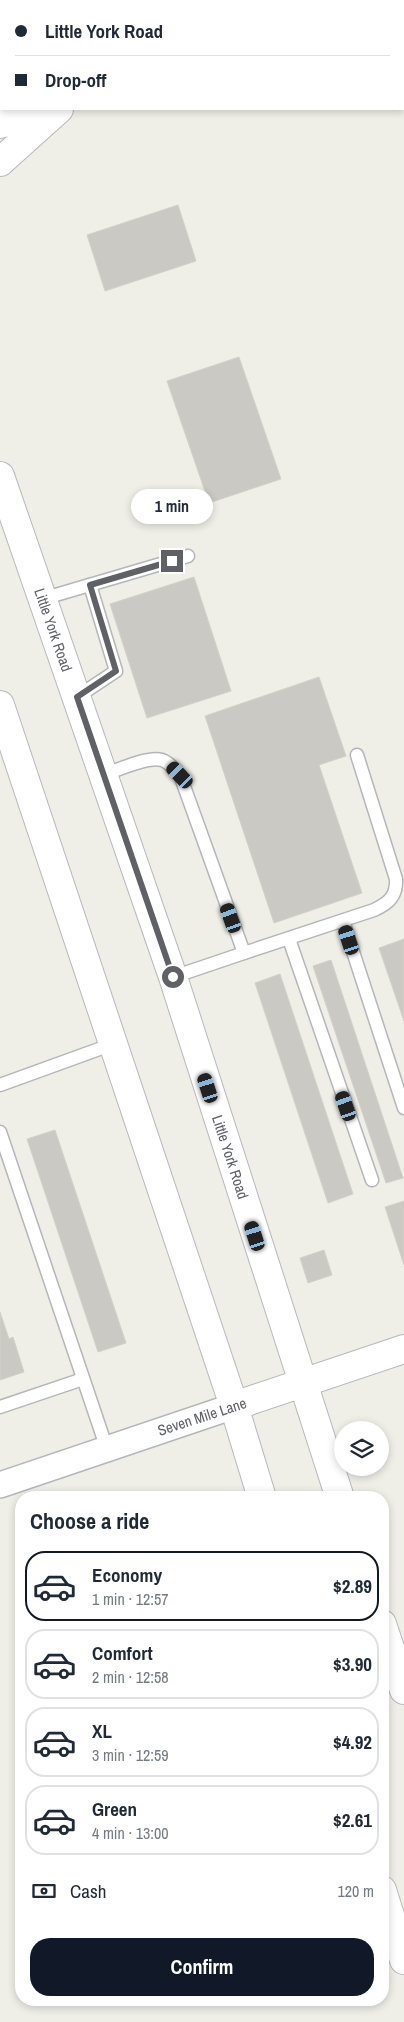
<!DOCTYPE html>
<html lang="en">
<head>
<meta charset="utf-8">
<style>
  body { margin:0; font-family:"Archivo Narrow",sans-serif; background:#f2f2f3; color:#1f2937; height:100vh; display:flex; flex-direction:column; font-size:19px; white-space:nowrap }
  * { box-sizing:border-box; margin:0 }
  p { font-size:16px; color:#747a83 }
  .icon { flex:none; width:28px; height:28px; fill:none; stroke:currentColor; stroke-width:2; stroke-linecap:round; stroke-linejoin:round }
  .map { position:relative; flex:1; overflow:hidden }
  .panel { position:absolute; left:15px; top:1491px; width:374px; height:515px; display:flex; flex-direction:column; background:#fff; border-radius:20px; box-shadow:0 2px 8px #0003 }
  .panel>* { flex:none }
  .top-card { position:absolute; left:0px; top:0px; width:405px; height:110px; box-shadow:0 2px 8px #0003; display:grid; align-content:center; height:110px; padding:0 15px; background:#fff }
  .controls { position:absolute; left:334px; top:1421px; display:grid; gap:10px }
  .controls a { display:grid; place-items:center; width:55px; height:55px; border-radius:50%; background:#fff; box-shadow:0 2px 8px #0003; font-size:25px }
  .end { position:absolute; width:22px; height:22px; margin:-11px; border:6px solid #5f6166; background:#fff; box-shadow:0 0 0 2px #fff }
  .from { border-radius:50% }
  .bubble { position:absolute; height:35px; border-radius:18px; background:#fff; box-shadow:0 2px 8px #0003; font-size:16px; font-weight:700; line-height:35px; text-align:center }
  .car { position:absolute; width:15px; height:30px; margin:-15px -8px; border-radius:6px; box-shadow:0 0 4px 1px #0007; background:linear-gradient(#222 24%,#8ab4d8 0 40%,#222 0 76%,#8ab4d8 0 86%,#222 0) }
  .top-card b { display:flex; align-items:center; gap:18px; height:48px; font-size:19px }
  .top-card b+b { border-top:1px solid #e0e1e3 }
  .top-card i { width:12px; height:12px; background:#1f2937 }
  ul { padding:0; list-style:none }
  li { display:flex; align-items:center; gap:15px; height:70px; margin:0 10px 8px; padding:0 5px; border:2px solid #e0e1e3; border-radius:20px }
  li div { flex:1 }
  li b { display:block; font-size:19px }
  li em { font-style:normal; font-weight:700 }
  li.current { border-color:#111827 }
  li>.icon { width:45px; height:45px; stroke-width:1.5 }
  h2 { padding:0 15px; font-size:22px; line-height:60px }
  .pay { display:flex; align-items:center; gap:12px; height:55px; padding:0 15px; font-size:19px }
  .pay p { margin-inline-start:auto }
  .cta { display:flex; gap:10px; margin-top:auto; padding:10px 15px }
  .cta a { flex:1; height:58px; border-radius:20px; background:#111827; color:#fff; font-size:20px; font-weight:700; line-height:58px; text-align:center }
  .map>svg:first-child { display:block }
</style>
</head>
<body>
<div class="map">
<svg width="404" height="2022" viewBox="0 0 404 2022">
  <rect width="100%" height="100%" fill="#efefe8"/>
  <g fill="#cbc9c4" stroke="#d3d1c7">
    <polygon points="178,205 196,261 105,291 87,235"/>
    <polygon points="239,357 281,479 209,503 167,381"/>
    <polygon points="194,577 231,691 147,718 110,604"/>
    <polygon points="319,677 346,756 319,765 362,893 274,923 205,716"/>
    <polygon points="404,939 404,1021 379,948"/>
    <polygon points="331,960 403,1178 386,1183 313,966"/>
    <polygon points="280,974 353,1194 328,1203 255,983"/>
    <polygon points="55,1130 126,1343 98,1352 27,1139"/>
    <polygon points="404,1201 404,1265 385,1207"/>
    <polygon points="324,1250 332,1275 308,1283 300,1258"/>
    <polygon points="0,1312 9,1339 13,1337 24,1372 0,1380"/>
  </g>
  <g fill="none" stroke-linecap="round" stroke-linejoin="round">
    <defs>
      <g id="service">
        <polyline points="77,0 77,1"/>
        <polyline points="17,1 20,0"/>
        <polyline points="0,8 1,7"/>
        <polyline points="42,599 188,556"/>
        <polyline points="77,697 116,671 90,585"/>
        <path d="M 104,775 C 117,770 148,756 162,760 C 169,762 175,770 180,775 L 244,953 L 173,977"/>
        <polyline points="343,921 404,1108"/>
        <polyline points="289,939 372,1180"/>
        <path d="M 244,953 L 374,910 C 389,903 397,896 396,879 L 357,755"/>
        <polyline points="0,1085 113,1044"/>
        <polyline points="0,1132 107,1449"/>
        <polyline points="0,1407 83,1379"/>
      </g>
      <polyline id="minor" points="0,1485 234,1406"/>
      <polyline id="tertiary" points="234,1406 404,1349"/>
      <g id="secondary">
        <polyline points="173,1 174,0"/>
        <polyline points="0,124 55,111"/>
        <polyline points="0,162 59,109"/>
        <polyline points="0,476 173,977 340,1498"/>
        <polyline points="0,705 234,1406 262,1498"/>
        <polyline points="382,1624 404,1690"/>
        <polyline points="382,1890 404,1960"/>
      </g>
    </defs>
    <use href="#service" stroke="#b5b6ba" stroke-width="15"/>
    <use href="#minor" stroke="#b5b6ba" stroke-width="28"/>
    <use href="#tertiary" stroke="#b5b6ba" stroke-width="30"/>
    <use href="#secondary" stroke="#b6b8bd" stroke-width="30"/>
    <use href="#service" stroke="#fff" stroke-width="12"/>
    <use href="#minor" stroke="#fff" stroke-width="25"/>
    <use href="#tertiary" stroke="#fff" stroke-width="28"/>
    <use href="#secondary" stroke="#fff" stroke-width="28"/>
  </g>
  <g fill="none" stroke-linecap="round" stroke-linejoin="round">
    <polyline stroke="#5f6166" stroke-width="6" points="172,561 90,585 116,671 77,697 173,977"/>
  </g>
  <g text-anchor="middle" stroke-width="4" stroke-linejoin="round" paint-order="stroke">
    <g font-size="15" fill="#5f6166" stroke="#fff">
      <text transform="translate(53 630) rotate(71)" y="5">Little York Road</text>
      <text transform="translate(230 1157) rotate(72)" y="5">Little York Road</text>
      <text transform="translate(202 1417) rotate(-18)" y="5">Seven Mile Lane</text>
    </g>
  </g>
</svg>
<div class="controls">
<a><svg class="icon" aria-label="layers" viewBox="0 0 24 24"><path d="M12 4l9 5-9 5-9-5zM3 14l9 5 9-5"/></svg></a>
</div>
<i class="end from" style="left:173px;top:977px"></i>
<i class="end" style="left:172px;top:561px"></i>
<div class="bubble" style="left:131px;top:489px;width:82px">1 min</div>
<i class="car" style="left:180px;top:775px;rotate:316deg"></i>
<i class="car" style="left:231px;top:918px;rotate:340deg"></i>
<i class="car" style="left:349px;top:940px;rotate:342deg"></i>
<i class="car" style="left:208px;top:1088px;rotate:342deg"></i>
<i class="car" style="left:346px;top:1106px;rotate:341deg"></i>
<i class="car" style="left:255px;top:1236px;rotate:342deg"></i>
<div class="top-card">
<b><i class="from"></i>Little York Road</b>
<b><i></i>Drop-off</b>
</div>
<section class="panel">
<h2>Choose a ride</h2>
<ul>
<li class="current"><svg class="icon" aria-label="car" viewBox="0 0 24 24"><path d="M5 17H2v-5l4-1 3-4h7l3 4 3 1v5h-3M9 17h6M6 11h13"/><circle cx="7" cy="17" r="2"/><circle cx="17" cy="17" r="2"/></svg><div><b>Economy</b><p>1 min · 12:57</p></div><em>$2.89</em></li>
<li><svg class="icon" aria-label="car" viewBox="0 0 24 24"><path d="M5 17H2v-5l4-1 3-4h7l3 4 3 1v5h-3M9 17h6M6 11h13"/><circle cx="7" cy="17" r="2"/><circle cx="17" cy="17" r="2"/></svg><div><b>Comfort</b><p>2 min · 12:58</p></div><em>$3.90</em></li>
<li><svg class="icon" aria-label="car" viewBox="0 0 24 24"><path d="M5 17H2v-5l4-1 3-4h7l3 4 3 1v5h-3M9 17h6M6 11h13"/><circle cx="7" cy="17" r="2"/><circle cx="17" cy="17" r="2"/></svg><div><b>XL</b><p>3 min · 12:59</p></div><em>$4.92</em></li>
<li><svg class="icon" aria-label="car" viewBox="0 0 24 24"><path d="M5 17H2v-5l4-1 3-4h7l3 4 3 1v5h-3M9 17h6M6 11h13"/><circle cx="7" cy="17" r="2"/><circle cx="17" cy="17" r="2"/></svg><div><b>Green</b><p>4 min · 13:00</p></div><em>$2.61</em></li>
</ul>
<div class="pay"><svg class="icon" aria-label="cash" viewBox="0 0 24 24"><path d="M3 7h18v10H3z"/><circle cx="12" cy="12" r="2"/></svg>Cash<p>120 m</p></div>
<div class="cta"><a>Confirm</a></div>
</section>
</div>
</body>
</html>
